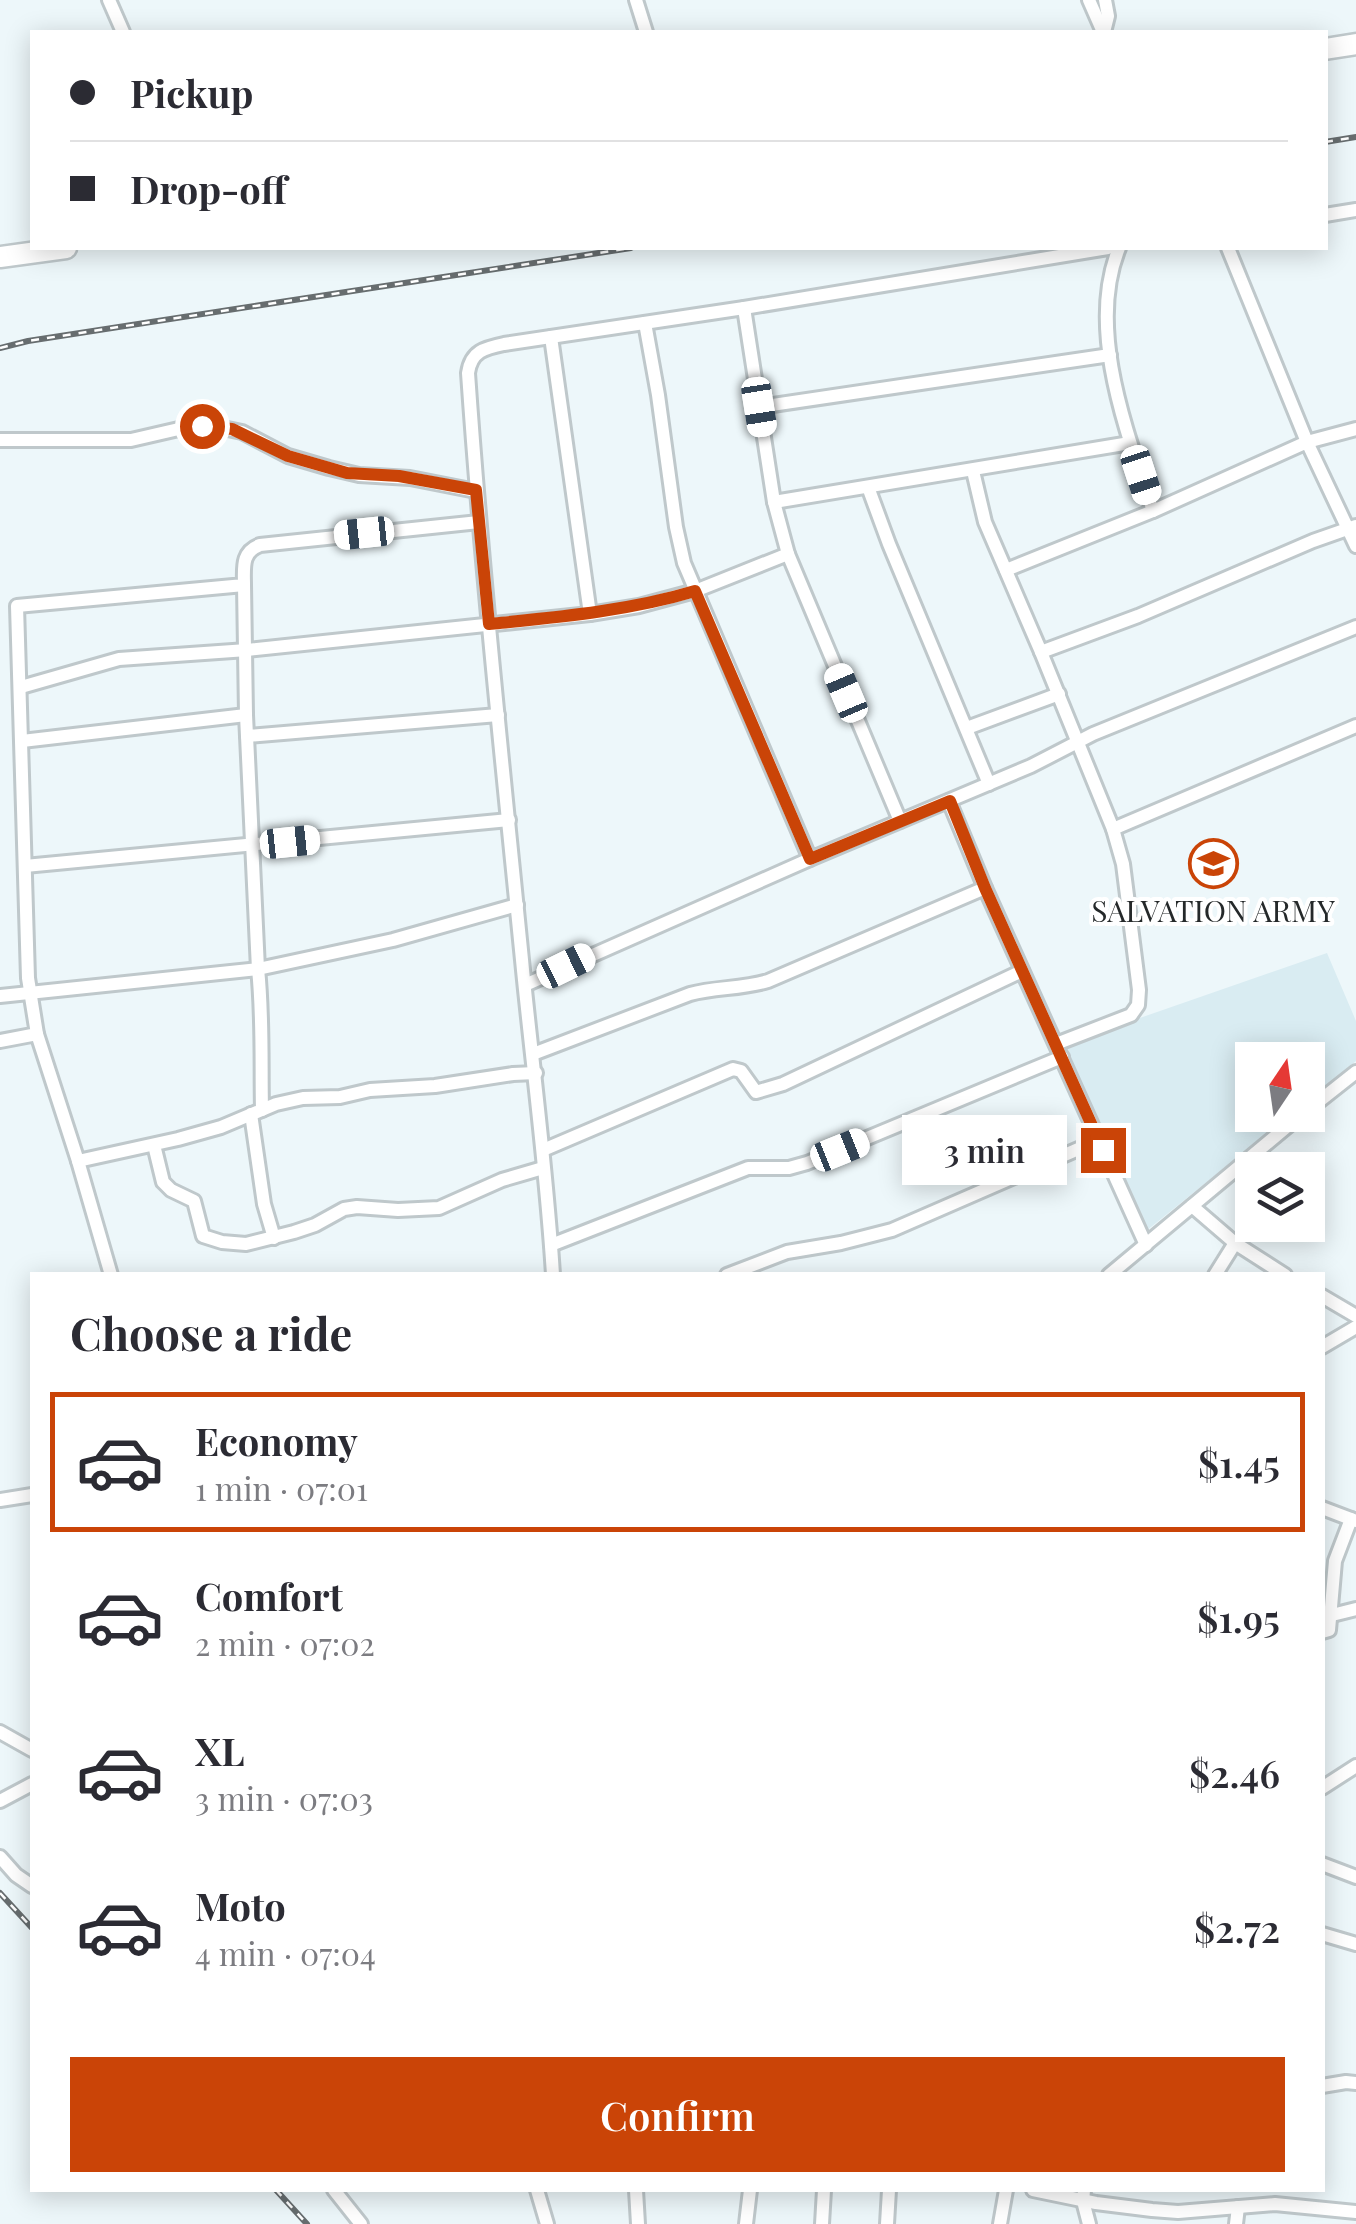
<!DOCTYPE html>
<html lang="en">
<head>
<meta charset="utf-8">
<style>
  body { margin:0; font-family:"Playfair Display",serif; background:#f2f2f3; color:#2b2b33; height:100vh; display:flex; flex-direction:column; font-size:38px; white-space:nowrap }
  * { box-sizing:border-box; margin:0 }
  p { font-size:32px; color:#7c7c81 }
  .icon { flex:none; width:55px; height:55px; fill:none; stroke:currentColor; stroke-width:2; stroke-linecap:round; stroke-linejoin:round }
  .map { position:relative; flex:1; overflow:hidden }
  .drawer { position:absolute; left:30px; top:1272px; width:1295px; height:920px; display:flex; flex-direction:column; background:#fff; border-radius:0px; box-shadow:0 5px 25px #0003 }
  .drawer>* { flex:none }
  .guide { position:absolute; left:30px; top:30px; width:1298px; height:220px; border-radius:0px; box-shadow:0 5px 25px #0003; display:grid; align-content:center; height:220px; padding:0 40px; background:#fff }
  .needle { width:65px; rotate:13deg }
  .controls { position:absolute; left:1235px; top:1042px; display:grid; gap:20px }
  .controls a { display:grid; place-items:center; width:90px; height:90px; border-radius:0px; background:#fff; box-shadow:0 5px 25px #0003; font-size:50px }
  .end { position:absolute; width:45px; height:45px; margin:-22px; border:12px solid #ca4407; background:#fff; box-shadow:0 0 0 5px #fff }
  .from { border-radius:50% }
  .bubble { position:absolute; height:70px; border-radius:0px; background:#fff; box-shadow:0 5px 25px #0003; font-size:32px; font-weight:600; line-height:70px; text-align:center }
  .car { position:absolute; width:30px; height:60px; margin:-30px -15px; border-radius:12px; box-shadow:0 0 8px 2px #0007; background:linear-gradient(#fff 24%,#345 0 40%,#fff 0 76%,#345 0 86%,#fff 0) }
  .guide b { display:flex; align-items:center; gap:35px; height:95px; font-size:38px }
  .guide b+b { border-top:2px solid #e1e1e2 }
  .guide i { width:25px; height:25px; background:#2b2b33 }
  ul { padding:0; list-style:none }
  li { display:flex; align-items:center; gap:30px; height:140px; margin:0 20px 15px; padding:0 20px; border:5px solid transparent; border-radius:0px }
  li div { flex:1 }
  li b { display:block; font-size:38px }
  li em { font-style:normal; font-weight:600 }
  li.on { border-color:#ca4407 }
  li>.icon { width:90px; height:90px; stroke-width:1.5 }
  h2 { padding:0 40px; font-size:45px; line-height:120px }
  .cta { display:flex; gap:20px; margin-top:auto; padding:20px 40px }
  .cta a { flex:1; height:115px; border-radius:0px; background:#ca4407; color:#fff; font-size:40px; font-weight:600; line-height:115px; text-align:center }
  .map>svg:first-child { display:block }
</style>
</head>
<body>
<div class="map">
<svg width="1356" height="2224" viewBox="0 0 1356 2224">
  <rect width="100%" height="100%" fill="#edf7fa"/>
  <polygon fill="#d9ecf2" points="1327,953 1356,1021 1356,1061 1308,1101 1308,1060 1252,1060 1252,1115 1290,1115 1146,1231 1065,1044"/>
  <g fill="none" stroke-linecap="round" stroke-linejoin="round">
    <defs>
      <g id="minor">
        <polyline points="109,0 123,32"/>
        <polyline points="636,0 646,32"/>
        <polyline points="1089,0 1103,32"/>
        <polyline points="1104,32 1108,16 1105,0"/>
        <polyline points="1325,215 1356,210"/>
        <path d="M 1119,248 C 1086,329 1127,432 1153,511"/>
        <polyline points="1228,248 1307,442 1356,546"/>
        <polyline points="744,308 774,502 788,554 900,821"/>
        <polyline points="645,323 658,395 676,527 684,563 810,859 1031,766 1093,734 1356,627"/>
        <polyline points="551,337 590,614"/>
        <polyline points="759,407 1110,355"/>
        <polyline points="0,440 131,440 183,428 218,427 242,432 288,456 329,468 359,475 410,478 476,491"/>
        <polyline points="973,471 985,522 1041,652 1113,829 1123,864 1139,990 1138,1005 1131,1015 1056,1044"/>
        <polyline points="868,487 889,544 989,784"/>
        <polyline points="774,502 1130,443"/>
        <polyline points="1006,570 1153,511 1307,442 1356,429"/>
        <path d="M 244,585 L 246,715 L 258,969 C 263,1016 261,1063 262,1110"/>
        <polyline points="1041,652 1138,616 1313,541 1356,526"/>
        <polyline points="21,687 119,659 247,650 590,614 639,606 695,591 788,554"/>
        <polyline points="967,728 1059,694"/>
        <polyline points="247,736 498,715"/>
        <polyline points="22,741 246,715"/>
        <polyline points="949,801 985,888 1146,1245"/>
        <polyline points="1113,829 1356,726"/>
        <polyline points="25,866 509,820"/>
        <polyline points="525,985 810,859"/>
        <polyline points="0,996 258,969 393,940 517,905"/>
        <polyline points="37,1034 78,1161 111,1275"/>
        <path d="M 0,1041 L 37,1034 L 28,978 L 17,606 L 244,585 C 244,568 241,552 260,545 L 479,522"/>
        <path d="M 533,1054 L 690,994 C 716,987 742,989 768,981 L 985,888"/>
        <polyline points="1308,1110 1356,1072"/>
        <polyline points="251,1114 264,1204 274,1238"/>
        <polyline points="154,1145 163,1182 171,1190 194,1201 203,1236 222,1242 246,1244 294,1232 315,1225 344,1209 357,1207 398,1210 439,1208 502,1180 543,1168"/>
        <polyline points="543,1150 733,1069 741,1071 756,1092 783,1084 1022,971"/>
        <polyline points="78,1161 178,1139 221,1127 276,1104 303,1098 340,1097 370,1090 435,1086 513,1074 536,1073"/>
        <polyline points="1192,1206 1235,1243 1285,1275"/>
        <polyline points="551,1245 748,1168 789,1168 807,1163 1062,1057"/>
        <path d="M 553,1275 C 547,1176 534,1078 524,980 C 504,778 482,575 468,373 C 471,351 485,348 504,344 L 744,308 L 1108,248"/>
        <polyline points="727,1275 787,1252 841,1243 892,1230 1099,1140"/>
        <polyline points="1109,1275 1301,1115"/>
        <polyline points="1215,1275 1235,1243"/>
        <polyline points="1322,1296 1356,1316"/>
        <polyline points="1322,1347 1356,1327"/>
        <polyline points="0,1500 32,1495"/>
        <polyline points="1322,1508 1356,1521"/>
        <polyline points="1332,1615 1356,1609"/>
        <polyline points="1322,1632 1329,1630 1335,1561 1351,1519"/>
        <polyline points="0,1732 32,1750"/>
        <polyline points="1322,1788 1356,1766"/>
        <polyline points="0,1801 32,1784"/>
        <polyline points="0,1857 16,1875 32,1886"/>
        <polyline points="1322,1864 1356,1877"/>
        <polyline points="1322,1934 1356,1944"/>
        <polyline points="1322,2086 1346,2082 1356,2083"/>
        <polyline points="334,2190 361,2224"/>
        <polyline points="537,2190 547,2224"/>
        <polyline points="636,2190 638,2224"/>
        <polyline points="1033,2190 1096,2203 1152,2210 1178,2212 1275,2204 1356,2212"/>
        <polyline points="1084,2190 1083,2201 1089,2224"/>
        <polyline points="746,2224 750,2190"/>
        <polyline points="822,2224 824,2190"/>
        <polyline points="887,2224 889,2190"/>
        <polyline points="1000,2224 1006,2190"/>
        <polyline points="1236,2224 1238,2207"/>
      </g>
      <g id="highway">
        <polyline points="1325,49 1356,44"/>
        <polyline points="0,257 66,248"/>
      </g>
    </defs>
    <use href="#minor" stroke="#bfc8cb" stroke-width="18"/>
    <use href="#highway" stroke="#bfc8cb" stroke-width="25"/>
    <use href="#minor" stroke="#fff" stroke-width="12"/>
    <use href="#highway" stroke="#fff" stroke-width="20"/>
    <defs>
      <g id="rail">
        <polyline points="1325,142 1356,137"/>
        <polyline points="0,348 28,341 631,248"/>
        <polyline points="0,1893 32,1928"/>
        <polyline points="276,2190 307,2224"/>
      </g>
    </defs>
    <use href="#rail" stroke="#676d6f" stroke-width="6"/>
    <use href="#rail" stroke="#fff" stroke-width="2.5" stroke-dasharray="8" stroke-linecap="butt"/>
  </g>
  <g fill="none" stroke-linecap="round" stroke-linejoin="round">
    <path stroke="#ca4407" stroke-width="12" d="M 202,426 L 232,429 L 288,456 L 347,473 L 399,476 L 476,490 L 489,624 C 559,617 628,611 695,591 L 810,859 L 950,801 L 985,888 L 1103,1150"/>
  </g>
  <defs>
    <symbol id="school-ring" viewBox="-11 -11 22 22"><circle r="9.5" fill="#fff" stroke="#ca4407" stroke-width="1.5"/><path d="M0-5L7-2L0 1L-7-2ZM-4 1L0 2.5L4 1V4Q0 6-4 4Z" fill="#ca4407"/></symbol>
  </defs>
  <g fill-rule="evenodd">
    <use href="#school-ring" x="1186" y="836" width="55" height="55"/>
  </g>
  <g text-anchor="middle" stroke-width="8" stroke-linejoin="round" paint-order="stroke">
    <g font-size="30" fill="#25292a" stroke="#fff">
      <text x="1213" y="922">SALVATION ARMY</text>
    </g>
  </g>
</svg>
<div class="controls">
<a><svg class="needle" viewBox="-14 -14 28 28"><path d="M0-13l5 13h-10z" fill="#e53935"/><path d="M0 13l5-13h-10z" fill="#7c7c81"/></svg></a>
<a><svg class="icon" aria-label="layers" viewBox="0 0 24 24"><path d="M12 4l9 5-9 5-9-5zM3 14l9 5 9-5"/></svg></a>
</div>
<i class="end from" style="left:202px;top:426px"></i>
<i class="end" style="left:1103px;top:1150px"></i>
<div class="bubble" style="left:902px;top:1115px;width:165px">3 min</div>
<i class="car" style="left:759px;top:407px;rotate:171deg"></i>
<i class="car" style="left:1141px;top:475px;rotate:162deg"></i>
<i class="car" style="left:364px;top:533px;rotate:264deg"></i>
<i class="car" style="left:846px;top:693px;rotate:337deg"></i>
<i class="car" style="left:290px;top:842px;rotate:84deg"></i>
<i class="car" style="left:566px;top:966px;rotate:64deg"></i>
<i class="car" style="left:840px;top:1150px;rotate:68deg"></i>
<div class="guide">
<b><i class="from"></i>Pickup</b>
<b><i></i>Drop-off</b>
</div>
<section class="drawer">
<h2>Choose a ride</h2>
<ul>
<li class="on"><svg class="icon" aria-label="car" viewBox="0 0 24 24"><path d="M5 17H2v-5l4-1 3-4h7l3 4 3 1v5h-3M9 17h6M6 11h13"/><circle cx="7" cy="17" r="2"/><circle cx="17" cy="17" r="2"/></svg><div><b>Economy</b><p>1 min · 07:01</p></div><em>$1.45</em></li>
<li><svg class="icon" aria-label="car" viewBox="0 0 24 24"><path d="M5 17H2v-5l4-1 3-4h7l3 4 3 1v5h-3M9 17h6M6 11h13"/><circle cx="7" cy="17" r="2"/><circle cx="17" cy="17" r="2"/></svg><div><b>Comfort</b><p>2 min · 07:02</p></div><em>$1.95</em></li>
<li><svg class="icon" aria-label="car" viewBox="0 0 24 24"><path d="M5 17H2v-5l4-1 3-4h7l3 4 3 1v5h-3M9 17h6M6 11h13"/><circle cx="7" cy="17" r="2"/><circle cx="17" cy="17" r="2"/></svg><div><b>XL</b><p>3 min · 07:03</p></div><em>$2.46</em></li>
<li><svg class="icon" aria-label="car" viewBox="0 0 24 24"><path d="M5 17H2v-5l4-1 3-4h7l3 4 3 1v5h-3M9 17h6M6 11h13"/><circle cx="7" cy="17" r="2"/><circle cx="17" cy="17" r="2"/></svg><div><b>Moto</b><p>4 min · 07:04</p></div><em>$2.72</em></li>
</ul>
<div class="cta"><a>Confirm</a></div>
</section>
</div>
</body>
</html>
